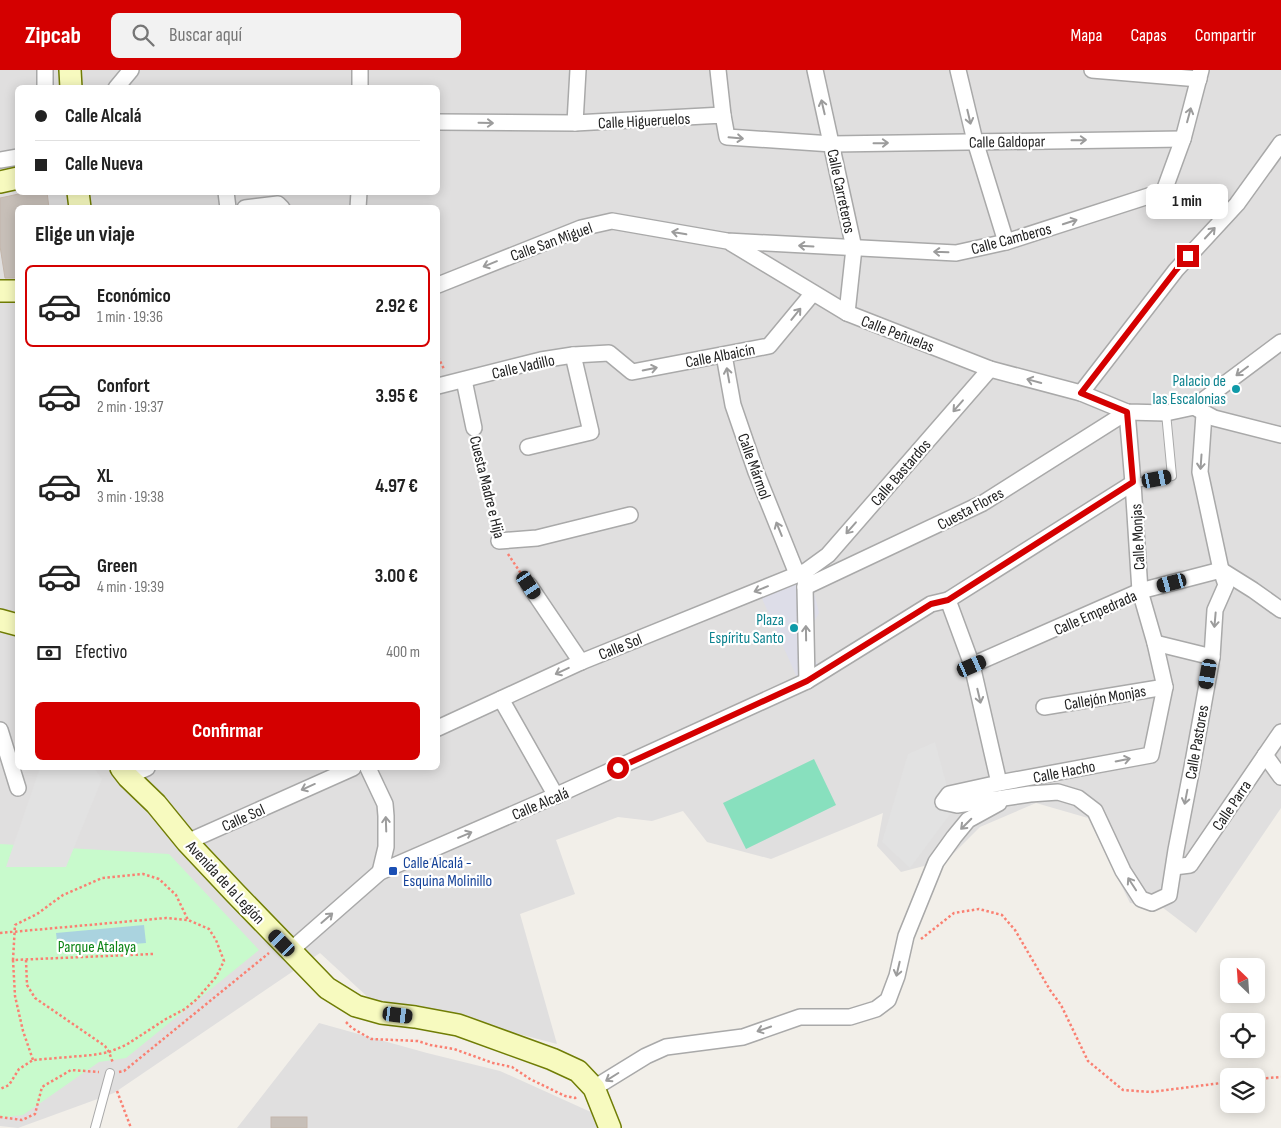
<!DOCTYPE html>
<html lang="es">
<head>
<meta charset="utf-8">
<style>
  body { margin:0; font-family:"Sofia Sans Condensed",sans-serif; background:#f2f2f2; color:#222; height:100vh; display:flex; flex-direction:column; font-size:19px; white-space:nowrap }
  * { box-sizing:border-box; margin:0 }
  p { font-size:16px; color:#767676 }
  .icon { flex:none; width:28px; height:28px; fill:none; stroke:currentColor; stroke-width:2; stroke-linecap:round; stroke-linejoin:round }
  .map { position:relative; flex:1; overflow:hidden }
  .details { position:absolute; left:15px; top:135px; width:425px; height:565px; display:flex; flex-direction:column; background:#fff; border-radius:8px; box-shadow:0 2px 12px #0003 }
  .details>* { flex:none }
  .guide { position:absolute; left:15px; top:15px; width:425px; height:110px; border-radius:8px; box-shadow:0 2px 12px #0003; display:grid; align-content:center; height:110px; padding:0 20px; background:#fff }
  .needle { width:32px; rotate:335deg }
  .fabs { position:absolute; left:1220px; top:888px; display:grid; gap:10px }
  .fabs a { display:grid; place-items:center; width:45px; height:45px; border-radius:8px; background:#fff; box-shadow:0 2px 12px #0003; font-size:25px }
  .end { position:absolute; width:22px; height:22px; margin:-11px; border:6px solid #d40000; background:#fff; box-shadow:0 0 0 2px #fff }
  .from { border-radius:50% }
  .bubble { position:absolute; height:35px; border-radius:8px; background:#fff; box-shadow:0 2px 12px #0003; font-size:16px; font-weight:700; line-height:35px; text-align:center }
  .car { position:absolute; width:15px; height:30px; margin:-15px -8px; border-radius:6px; box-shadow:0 0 4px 1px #0007; background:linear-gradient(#222 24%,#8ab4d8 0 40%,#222 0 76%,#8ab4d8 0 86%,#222 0) }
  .guide b { display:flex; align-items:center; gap:18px; height:48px; font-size:19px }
  .guide b+b { border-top:1px solid #e0e0e0 }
  .guide i { width:12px; height:12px; background:#222 }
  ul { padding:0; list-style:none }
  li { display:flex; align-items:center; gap:15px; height:82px; margin:0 10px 8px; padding:0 10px; border:2px solid transparent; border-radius:8px }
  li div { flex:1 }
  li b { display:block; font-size:19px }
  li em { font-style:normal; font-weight:700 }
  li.selected { border-color:#d40000 }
  li>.icon { width:45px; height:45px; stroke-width:1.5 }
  h2 { padding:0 20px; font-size:22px; line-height:60px }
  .pay { display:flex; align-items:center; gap:12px; height:55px; padding:0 20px; font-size:19px }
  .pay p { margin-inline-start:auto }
  .button { display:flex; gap:10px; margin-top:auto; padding:10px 20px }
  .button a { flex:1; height:58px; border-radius:8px; background:#d40000; color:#fff; font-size:20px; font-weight:700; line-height:58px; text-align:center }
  header { display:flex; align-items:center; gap:30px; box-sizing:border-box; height:70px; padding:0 25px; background:#d40000; color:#fff }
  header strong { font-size:24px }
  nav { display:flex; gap:28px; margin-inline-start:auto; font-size:18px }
  .search { width:350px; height:45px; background:#f2f2f2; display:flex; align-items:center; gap:12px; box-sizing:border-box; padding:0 18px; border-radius:8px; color:#767676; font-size:19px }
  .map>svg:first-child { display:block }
</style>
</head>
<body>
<header>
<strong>Zipcab</strong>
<div class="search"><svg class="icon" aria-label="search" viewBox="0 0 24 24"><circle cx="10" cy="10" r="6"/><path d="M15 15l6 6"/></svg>Buscar aquí</div>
<nav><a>Mapa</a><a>Capas</a><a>Compartir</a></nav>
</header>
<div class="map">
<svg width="1281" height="1058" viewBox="0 0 1281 1058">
  <rect width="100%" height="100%" fill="#f2efe9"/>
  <g fill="#e0dfdf" fill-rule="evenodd">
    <path d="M 0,0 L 1281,0 L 1281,738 L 1196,863 L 1162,837 L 1130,833 L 1088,748 L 1036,733 L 980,757 L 947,790 L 901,802 L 877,776 L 883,743 L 771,789 L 707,772 L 683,741 L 652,751 L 618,747 L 556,770 L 575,824 L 520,844 L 557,974 L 403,934 L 372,931 L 320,883 L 114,1023 L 18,1058 L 0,1056 ZM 18,18 L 438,18 L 438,122 L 18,122 ZM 18,138 L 438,138 L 438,698 L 18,698 Z"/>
    <polygon points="319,953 427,983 500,1001 593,1043 598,1058 237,1058"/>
  </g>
  <polygon fill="#c8facc" points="0,774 169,784 259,880 126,988 99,992 23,1045 0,1048"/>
  <polygon fill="#88e0be" points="814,689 836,735 746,779 723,733"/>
  <g fill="#e2e2e2">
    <polygon points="935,672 949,724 957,735 910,798 882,772 908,684"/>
    <polygon points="40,698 94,698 102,709 66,797 6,797"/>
  </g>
  <polygon fill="#dddde8" points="798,497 815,526 819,543 814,552 811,563 810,582 820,598 799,612 756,515"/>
  <polygon fill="#aad3df" points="144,855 146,873 58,880 56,863"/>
  <g fill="#c7bfb8" stroke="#c4b6ab">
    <polygon points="28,122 47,122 49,138 18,138 18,208 5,208 0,176 0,128"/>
    <rect x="271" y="1047" width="36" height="11"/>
  </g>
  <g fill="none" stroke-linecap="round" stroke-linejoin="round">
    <defs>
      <g id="lane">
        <polyline points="1142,412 1172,406 1166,343"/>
        <polyline points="95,1058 110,1003"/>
      </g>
      <g id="street">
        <polyline points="45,0 45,18"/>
        <polyline points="360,0 360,18"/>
        <polyline points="718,0 723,45"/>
        <polyline points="815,0 854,178 847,243"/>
        <polyline points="958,0 975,71 1006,172"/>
        <polyline points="1092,0 1199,9"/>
        <polyline points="116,18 131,0"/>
        <polyline points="438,52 575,53 723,45 727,67 832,74 1183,69"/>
        <polyline points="575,53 578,0"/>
        <polyline points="0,90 18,87"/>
        <polyline points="226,122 228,138"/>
        <polyline points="245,138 278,134 282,138"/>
        <polyline points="358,138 359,122"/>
        <polyline points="731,173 847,243 990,299 1081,323 1127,342 1166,343 1194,337 1214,348 1281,365"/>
        <polyline points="438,215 581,158 612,151 727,171 956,183 1006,172 1164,121 1183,69 1201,0"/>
        <polyline points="724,285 733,335 756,402 797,504"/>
        <polyline points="464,310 474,358"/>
        <polyline points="438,316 541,290 573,285 609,283 632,302 769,276 813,223"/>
        <polyline points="1081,323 1176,200 1237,134 1281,73"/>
        <polyline points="1194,337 1281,272"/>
        <polyline points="528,377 591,362 573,285"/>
        <polyline points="499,471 537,468 630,445"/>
        <polyline points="806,508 805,517 807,611"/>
        <polyline points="529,515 581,592"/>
        <polyline points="805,517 983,433 1127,342"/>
        <polyline points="948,530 972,595 999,713 1151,685 1165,617 1155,573 1140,521 1133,413 1127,342"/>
        <polyline points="1155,573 1212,587"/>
        <polyline points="972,595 1140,521 1221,500 1253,520 1281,540"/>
        <polyline points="501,629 556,726"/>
        <polyline points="1044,637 1165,617"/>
        <polyline points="438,658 581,592 806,501 828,485 990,299"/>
        <polyline points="0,660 18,718"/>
        <polyline points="1265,685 1281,707"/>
        <polyline points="368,698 385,734 386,746 386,777 380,802"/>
        <polyline points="138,702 147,698"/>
        <polyline points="999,713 949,724 943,732 957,735 1030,724 1058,722 1078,728 1095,741 1123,801 1141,829 1152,833 1169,825 1176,780 1193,692 1212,587 1215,540 1226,515 1221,500 1200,402 1204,344"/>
        <polyline points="187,772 353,698"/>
        <polyline points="1174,797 1190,795 1281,662"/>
        <polyline points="291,880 380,802 566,721 807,611 931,534 948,530 1133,413"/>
        <polyline points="594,1018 646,986 666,977 743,967 800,947 850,947 876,939 888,930 897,906 906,866 936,792 954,767 968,750 999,733"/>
      </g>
      <g id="secondary">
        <polyline points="70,0 71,18"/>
        <polyline points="0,112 18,108"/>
        <polyline points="78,122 80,138"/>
        <polyline points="0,221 18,221"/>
        <polyline points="0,550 18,555"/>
        <polyline points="121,698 128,707 156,734 187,772 235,823 327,918 356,936 381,943 415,947 458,955 552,989 578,1001 594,1018 610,1058"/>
      </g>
    </defs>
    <use href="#lane" stroke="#a9a9a9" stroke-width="10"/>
    <use href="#street" stroke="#a9a9a9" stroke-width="18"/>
    <use href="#secondary" stroke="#707d05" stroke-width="24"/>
    <g stroke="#fa8072" stroke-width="2.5" stroke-dasharray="2.5 2.5" stroke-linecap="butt">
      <polyline points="438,287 444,299"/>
      <polyline points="477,372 496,457"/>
      <polyline points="508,484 522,505"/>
      <polyline points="0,863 166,848 188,850 209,859 216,870 224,891 216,907 197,929 185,939 166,949 126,975 109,982 93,985 33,990 19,999 9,1015 0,1019"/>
      <polyline points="921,869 954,843 979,839 1002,845 1015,860 1050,920 1061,935 1088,991 1123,1020 1151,1022 1229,1012"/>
      <polyline points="153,884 13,890 15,855 37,844 63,825 102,808 143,804 159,809 176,825 188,850"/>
      <polyline points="13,890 15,926 23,961 33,990"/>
      <polyline points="26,890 27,915 35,928 105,976 109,982 113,993"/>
      <polyline points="346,952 352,958 371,969 418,971 430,975 454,979 493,993 512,997 530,1009 565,1026 575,1028 578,1026"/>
      <polyline points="119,1002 124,1001 269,883"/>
      <polyline points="1256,1009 1281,1007"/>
      <polyline points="117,1021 131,1058"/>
      <polyline points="0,1047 22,1050 35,1044 42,1017 71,1000 99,1002"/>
    </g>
    <use href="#lane" stroke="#fff" stroke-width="8"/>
    <use href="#street" stroke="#fff" stroke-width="15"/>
    <use href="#secondary" stroke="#f7fabf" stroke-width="21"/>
  </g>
  <defs><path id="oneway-shaft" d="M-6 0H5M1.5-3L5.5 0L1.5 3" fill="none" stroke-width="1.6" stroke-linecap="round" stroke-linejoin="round" transform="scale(1.25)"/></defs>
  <g stroke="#9c9c9c">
    <use href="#oneway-shaft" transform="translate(823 37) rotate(-103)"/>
    <use href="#oneway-shaft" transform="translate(1189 45) rotate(-75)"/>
    <use href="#oneway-shaft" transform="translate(969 47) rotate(77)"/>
    <use href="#oneway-shaft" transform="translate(486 53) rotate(1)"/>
    <use href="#oneway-shaft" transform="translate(736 68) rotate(5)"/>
    <use href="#oneway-shaft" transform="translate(1079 70) rotate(-1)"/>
    <use href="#oneway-shaft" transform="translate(881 73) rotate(-1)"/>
    <use href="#oneway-shaft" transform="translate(1070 152) rotate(-18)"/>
    <use href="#oneway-shaft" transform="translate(679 163) rotate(-170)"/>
    <use href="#oneway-shaft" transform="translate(1210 163) rotate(-47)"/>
    <use href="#oneway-shaft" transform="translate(806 176) rotate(-177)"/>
    <use href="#oneway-shaft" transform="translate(941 182) rotate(-178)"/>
    <use href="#oneway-shaft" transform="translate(490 194) rotate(158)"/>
    <use href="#oneway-shaft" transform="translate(796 244) rotate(-51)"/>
    <use href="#oneway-shaft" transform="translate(650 299) rotate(-11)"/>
    <use href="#oneway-shaft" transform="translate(1242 301) rotate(143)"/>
    <use href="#oneway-shaft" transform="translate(728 305) rotate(-100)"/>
    <use href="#oneway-shaft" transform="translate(1034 311) rotate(-165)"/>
    <use href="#oneway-shaft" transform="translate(958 336) rotate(131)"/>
    <use href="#oneway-shaft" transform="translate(1201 392) rotate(94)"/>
    <use href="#oneway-shaft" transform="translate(851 458) rotate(131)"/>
    <use href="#oneway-shaft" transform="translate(779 459) rotate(-112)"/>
    <use href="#oneway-shaft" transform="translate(761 519) rotate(158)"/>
    <use href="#oneway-shaft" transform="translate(1215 550) rotate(95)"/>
    <use href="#oneway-shaft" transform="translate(806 563) rotate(-91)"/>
    <use href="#oneway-shaft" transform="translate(562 601) rotate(155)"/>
    <use href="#oneway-shaft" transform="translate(979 626) rotate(77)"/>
    <use href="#oneway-shaft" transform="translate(1123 690) rotate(-11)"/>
    <use href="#oneway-shaft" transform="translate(308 717) rotate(156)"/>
    <use href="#oneway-shaft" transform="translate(1186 727) rotate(101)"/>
    <use href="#oneway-shaft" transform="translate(386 754) rotate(-92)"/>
    <use href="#oneway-shaft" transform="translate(966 754) rotate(135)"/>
    <use href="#oneway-shaft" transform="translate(465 765) rotate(-23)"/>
    <use href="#oneway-shaft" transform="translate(1132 814) rotate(-123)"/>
    <use href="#oneway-shaft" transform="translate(327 848) rotate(-41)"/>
    <use href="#oneway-shaft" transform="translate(898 899) rotate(103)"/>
    <use href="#oneway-shaft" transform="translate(764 959) rotate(161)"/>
    <use href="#oneway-shaft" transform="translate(612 1007) rotate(148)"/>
  </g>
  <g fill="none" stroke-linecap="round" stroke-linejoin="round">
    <polyline stroke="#d40000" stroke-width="6" points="618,698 807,611 931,534 948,530 1133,412 1127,342 1081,323 1176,200 1188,186"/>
  </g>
  <g fill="#0f9aa8" stroke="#fff" stroke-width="2">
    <circle cx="1236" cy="319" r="5"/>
    <circle cx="794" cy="558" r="5"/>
  </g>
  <rect fill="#1a4fb4" stroke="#fff" stroke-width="2" x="388" y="796" width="10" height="10" rx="2.5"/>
  <g text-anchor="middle" stroke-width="4.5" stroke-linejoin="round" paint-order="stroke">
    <g font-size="16" fill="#222" stroke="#fff">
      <text transform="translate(644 50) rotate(-3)" y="6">Calle Higueruelos</text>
      <text transform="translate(1007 71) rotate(-1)" y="6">Calle Galdopar</text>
      <text transform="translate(842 121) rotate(78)" y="6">Calle Carreteros</text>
      <text transform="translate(1011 168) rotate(-15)" y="6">Calle Camberos</text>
      <text transform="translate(551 171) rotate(-20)" y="6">Calle San Miguel</text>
      <text transform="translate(898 263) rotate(21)" y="6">Calle Peñuelas</text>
      <text transform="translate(720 285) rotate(-11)" y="6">Calle Albaicín</text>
      <text transform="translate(523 296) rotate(-13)" y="6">Calle Vadillo</text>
      <text transform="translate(755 396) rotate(70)" y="6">Calle Mármol</text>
      <text transform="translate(900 402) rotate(-49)" y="6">Calle Bastardos</text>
      <text transform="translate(488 417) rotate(76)" y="6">Cuesta Madre e Hija</text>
      <text transform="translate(970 438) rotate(-28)" y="6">Cuesta Flores</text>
      <text transform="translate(1137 467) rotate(-93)" y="6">Calle Monjas</text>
      <text transform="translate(1095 542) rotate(-24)" y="6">Calle Empedrada</text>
      <text transform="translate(620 576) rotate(-22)" y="6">Calle Sol</text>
      <text transform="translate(1105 627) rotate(-10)" y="6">Callejón Monjas</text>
      <text transform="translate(1196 672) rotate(-80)" y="6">Calle Pastores</text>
      <text transform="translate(1064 701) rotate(-11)" y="6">Calle Hacho</text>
      <text transform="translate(540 733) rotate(-23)" y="6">Calle Alcalá</text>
      <text transform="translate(1231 735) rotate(-56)" y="6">Calle Parra</text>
      <text transform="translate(243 747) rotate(-24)" y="6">Calle Sol</text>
      <text transform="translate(226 812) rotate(47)" y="6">Avenida de la Legión</text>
    </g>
    <g font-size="16" fill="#0d838f" stroke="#fff" text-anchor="end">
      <text x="1226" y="316">Palacio de<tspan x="1226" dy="18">las Escalonias</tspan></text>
      <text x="784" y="555">Plaza<tspan x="784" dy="18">Espíritu Santo</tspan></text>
    </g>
    <g font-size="16" fill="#164399" stroke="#fff" text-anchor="start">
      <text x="403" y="798">Calle Alcalá -<tspan x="403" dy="18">Esquina Molinillo</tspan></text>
    </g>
    <g font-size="16" fill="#0c8416" stroke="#fff">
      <text x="97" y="882">Parque Atalaya</text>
    </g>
  </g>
</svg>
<div class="fabs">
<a><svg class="needle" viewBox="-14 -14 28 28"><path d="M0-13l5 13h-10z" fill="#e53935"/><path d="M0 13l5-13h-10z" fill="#767676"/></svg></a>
<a><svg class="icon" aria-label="locate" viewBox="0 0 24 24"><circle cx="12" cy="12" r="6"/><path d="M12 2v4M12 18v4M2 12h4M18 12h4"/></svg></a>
<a><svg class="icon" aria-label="layers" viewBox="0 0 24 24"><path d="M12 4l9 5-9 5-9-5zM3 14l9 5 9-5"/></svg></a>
</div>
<i class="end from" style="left:618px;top:698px"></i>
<i class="end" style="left:1188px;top:186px"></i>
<div class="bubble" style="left:1146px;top:114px;width:82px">1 min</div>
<i class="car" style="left:1157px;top:409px;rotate:79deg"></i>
<i class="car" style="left:1172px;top:513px;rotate:255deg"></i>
<i class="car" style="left:529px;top:515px;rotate:146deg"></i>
<i class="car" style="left:972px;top:596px;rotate:66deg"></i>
<i class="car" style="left:1208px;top:604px;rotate:190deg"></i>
<i class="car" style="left:282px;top:873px;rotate:316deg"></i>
<i class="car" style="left:398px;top:945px;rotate:97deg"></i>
<div class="guide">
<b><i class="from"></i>Calle Alcalá</b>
<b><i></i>Calle Nueva</b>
</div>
<section class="details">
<h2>Elige un viaje</h2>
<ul>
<li class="selected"><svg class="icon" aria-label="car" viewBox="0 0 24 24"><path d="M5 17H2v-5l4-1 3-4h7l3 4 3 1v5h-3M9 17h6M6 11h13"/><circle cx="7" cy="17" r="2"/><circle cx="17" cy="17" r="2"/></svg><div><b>Económico</b><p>1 min · 19:36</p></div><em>2.92 €</em></li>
<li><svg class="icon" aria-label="car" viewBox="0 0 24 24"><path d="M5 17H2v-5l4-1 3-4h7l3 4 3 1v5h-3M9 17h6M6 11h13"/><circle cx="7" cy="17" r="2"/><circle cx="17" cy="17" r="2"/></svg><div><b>Confort</b><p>2 min · 19:37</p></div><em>3.95 €</em></li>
<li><svg class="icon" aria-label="car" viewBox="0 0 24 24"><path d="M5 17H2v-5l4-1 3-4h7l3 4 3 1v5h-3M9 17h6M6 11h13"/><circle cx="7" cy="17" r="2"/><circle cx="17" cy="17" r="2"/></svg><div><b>XL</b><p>3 min · 19:38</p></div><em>4.97 €</em></li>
<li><svg class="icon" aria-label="car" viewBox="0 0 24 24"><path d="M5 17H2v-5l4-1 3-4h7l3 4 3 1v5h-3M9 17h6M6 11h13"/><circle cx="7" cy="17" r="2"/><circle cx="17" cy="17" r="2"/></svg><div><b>Green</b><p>4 min · 19:39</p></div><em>3.00 €</em></li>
</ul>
<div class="pay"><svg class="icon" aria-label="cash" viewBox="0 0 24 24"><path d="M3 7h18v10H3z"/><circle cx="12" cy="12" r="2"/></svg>Efectivo<p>400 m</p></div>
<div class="button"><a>Confirmar</a></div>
</section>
</div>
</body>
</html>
